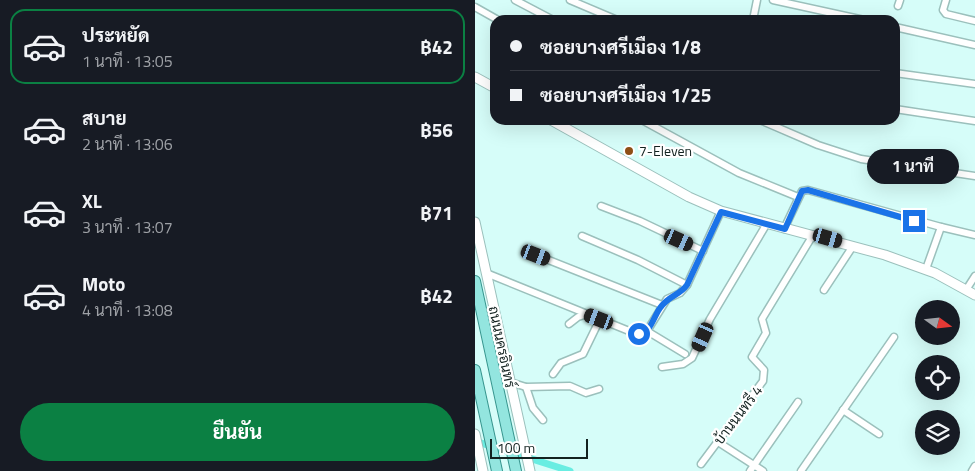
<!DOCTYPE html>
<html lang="th">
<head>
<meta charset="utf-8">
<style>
  body { margin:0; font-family:"Titillium Web",Sarabun,sans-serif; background:#20242c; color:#f1f3f6; height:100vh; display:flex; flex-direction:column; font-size:19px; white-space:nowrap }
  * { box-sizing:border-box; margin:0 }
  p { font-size:16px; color:#9ea1a6 }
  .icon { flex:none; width:28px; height:28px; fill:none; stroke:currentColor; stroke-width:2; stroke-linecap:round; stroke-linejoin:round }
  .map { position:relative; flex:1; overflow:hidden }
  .sheet { display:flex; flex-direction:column; background:#171b24; width:475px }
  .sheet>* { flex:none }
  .top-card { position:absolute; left:15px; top:15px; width:410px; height:110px; border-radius:15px; box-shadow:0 5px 20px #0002; display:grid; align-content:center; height:110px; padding:0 20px; background:#171b24 }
  .needle { width:32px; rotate:105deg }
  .fabs { position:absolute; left:440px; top:300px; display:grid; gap:10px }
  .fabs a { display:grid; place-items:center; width:45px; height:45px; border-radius:50%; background:#171b24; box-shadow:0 5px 20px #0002; font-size:25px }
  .scale { position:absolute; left:15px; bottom:12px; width:98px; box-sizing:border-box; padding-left:5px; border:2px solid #132220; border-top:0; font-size:14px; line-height:18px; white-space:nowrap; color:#132220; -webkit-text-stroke:4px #fff; paint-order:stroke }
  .end { position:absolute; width:22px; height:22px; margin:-11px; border:6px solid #1a73e8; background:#fff; box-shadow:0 0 0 2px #fff }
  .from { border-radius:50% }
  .bubble { position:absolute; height:35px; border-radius:18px; background:#171b24; box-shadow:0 5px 20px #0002; font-size:16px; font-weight:700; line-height:35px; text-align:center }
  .car { position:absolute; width:15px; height:30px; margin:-15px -8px; border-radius:6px; box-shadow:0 0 4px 1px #0007; background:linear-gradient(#222 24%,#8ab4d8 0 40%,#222 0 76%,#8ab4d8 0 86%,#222 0) }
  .top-card b { display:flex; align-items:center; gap:18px; height:48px; font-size:19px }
  .top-card b+b { border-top:1px solid #363941 }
  .top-card i { width:12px; height:12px; background:#f1f3f6 }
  ul { padding:9px 0 0; list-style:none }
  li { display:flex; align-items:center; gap:15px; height:75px; margin:0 10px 8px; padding:0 10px; border:2px solid transparent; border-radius:15px }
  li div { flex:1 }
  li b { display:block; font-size:19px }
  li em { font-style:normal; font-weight:700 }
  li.on { border-color:#0b8043 }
  li>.icon { width:45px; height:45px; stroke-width:1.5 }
  .cta { display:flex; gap:10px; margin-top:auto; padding:10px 20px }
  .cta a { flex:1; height:58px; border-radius:30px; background:#0b8043; color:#fff; font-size:20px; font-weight:700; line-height:58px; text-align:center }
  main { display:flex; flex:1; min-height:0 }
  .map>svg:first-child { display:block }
</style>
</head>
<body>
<main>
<section class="sheet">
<ul>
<li class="on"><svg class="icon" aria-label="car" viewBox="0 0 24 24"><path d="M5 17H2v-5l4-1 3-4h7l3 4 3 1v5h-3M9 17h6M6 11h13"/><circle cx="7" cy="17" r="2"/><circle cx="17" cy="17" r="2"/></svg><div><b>ประหยัด</b><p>1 นาที · 13:05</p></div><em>฿42</em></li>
<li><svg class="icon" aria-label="car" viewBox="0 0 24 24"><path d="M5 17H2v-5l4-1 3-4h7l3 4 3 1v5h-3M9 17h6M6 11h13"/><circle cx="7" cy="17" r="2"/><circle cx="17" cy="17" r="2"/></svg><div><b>สบาย</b><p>2 นาที · 13:06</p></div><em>฿56</em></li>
<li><svg class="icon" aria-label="car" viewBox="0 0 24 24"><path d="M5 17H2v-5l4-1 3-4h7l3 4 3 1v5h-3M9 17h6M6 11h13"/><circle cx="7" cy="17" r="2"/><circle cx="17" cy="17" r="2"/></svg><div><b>XL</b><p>3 นาที · 13:07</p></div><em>฿71</em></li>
<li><svg class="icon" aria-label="car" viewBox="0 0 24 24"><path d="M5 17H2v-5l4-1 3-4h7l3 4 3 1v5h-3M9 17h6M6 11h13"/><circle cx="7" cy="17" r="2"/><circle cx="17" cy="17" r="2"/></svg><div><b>Moto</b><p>4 นาที · 13:08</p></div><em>฿42</em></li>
</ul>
<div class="cta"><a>ยืนยัน</a></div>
</section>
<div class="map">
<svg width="500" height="471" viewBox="0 0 500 471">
  <rect width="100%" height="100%" fill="#d6fdf9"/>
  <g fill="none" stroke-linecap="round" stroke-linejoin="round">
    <polyline stroke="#69ede2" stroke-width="7" points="0,441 95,471"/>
    <defs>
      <g id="street">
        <polyline points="40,0 78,20"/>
        <polyline points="95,0 142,20"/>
        <polyline points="298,0 389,20"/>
        <polyline points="471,0 468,10 471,14 500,21"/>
        <polyline points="423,6 425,0"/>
        <polyline points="0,7 23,20"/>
        <polyline points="278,20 282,0"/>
        <polyline points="420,27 500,45"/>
        <polyline points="420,73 500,84"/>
        <polyline points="420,109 500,121"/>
        <polyline points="167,120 264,173 323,197"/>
        <polyline points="285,120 343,145 386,159 500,176"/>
        <polyline points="126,206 165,221 228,251"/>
        <polyline points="309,229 327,191 333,190 466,227"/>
        <polyline points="107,236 163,260 212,285"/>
        <polyline points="61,255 187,305"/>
        <polyline points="451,269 466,227 500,235"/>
        <polyline points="11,273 159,333 167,334 172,331 192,299 205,293 212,285 246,211"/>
        <polyline points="349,290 378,246"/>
        <polyline points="491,290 500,276"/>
        <polyline points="94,324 103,317 112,314"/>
        <polyline points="172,331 210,354"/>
        <polyline points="187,367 208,364 217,358 235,319 291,225"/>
        <polyline points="78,374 86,363 108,354 125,319"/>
        <polyline points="35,382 51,387 95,386 111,393 124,389"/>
        <polyline points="51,387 58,408 68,420"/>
        <polyline points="368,410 404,434"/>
        <polyline points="243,442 288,471"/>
        <polyline points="226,464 288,381 289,370 277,357 291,333 287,319 338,235"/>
        <polyline points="275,471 323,402"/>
        <polyline points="326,471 419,337"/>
        <polyline points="497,471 500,466"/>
      </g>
      <g id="secondary">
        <polyline points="0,77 20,88"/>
        <polyline points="76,120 214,197 246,211 410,255 460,273 500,295"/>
        <polyline points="0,222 55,471"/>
        <polyline points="0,434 8,471"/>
      </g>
      <g id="primary">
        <polyline points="0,281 41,471"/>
        <polyline points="0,370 22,471"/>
      </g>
    </defs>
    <use href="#street" stroke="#9bc0bc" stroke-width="9"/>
    <use href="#secondary" stroke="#9bc0bc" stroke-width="11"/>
    <use href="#primary" stroke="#37958e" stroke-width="12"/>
    <use href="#street" stroke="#fff" stroke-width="6"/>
    <use href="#secondary" stroke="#fff" stroke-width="9"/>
    <use href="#primary" stroke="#93e5df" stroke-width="10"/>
  </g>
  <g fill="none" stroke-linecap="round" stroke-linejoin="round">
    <path stroke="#1a73e8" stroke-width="6" d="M 164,334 C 175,334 179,316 185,308 C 194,295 204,296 212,285 L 246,212 L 310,229 L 327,191 L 333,190 L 439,221"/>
  </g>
  <circle fill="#8e4f16" stroke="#fff" stroke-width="2" cx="154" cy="151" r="5"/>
  <g text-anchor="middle" stroke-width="4.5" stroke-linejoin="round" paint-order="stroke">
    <g font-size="14" fill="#132220" stroke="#fff" text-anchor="start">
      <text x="164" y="156">7-Eleven</text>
    </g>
    <g font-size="14" fill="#132220" stroke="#fff">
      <text transform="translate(27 347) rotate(78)" y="5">ถนนนครอินทร์</text>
      <text transform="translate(263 415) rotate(-53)" y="5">บ้านนนทรี 4</text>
    </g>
  </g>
</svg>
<div class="fabs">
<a><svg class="needle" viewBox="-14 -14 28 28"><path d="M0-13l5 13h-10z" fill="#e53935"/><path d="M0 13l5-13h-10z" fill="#9ea1a6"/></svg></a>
<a><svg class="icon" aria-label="locate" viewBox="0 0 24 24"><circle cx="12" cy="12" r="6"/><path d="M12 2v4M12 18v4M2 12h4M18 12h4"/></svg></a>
<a><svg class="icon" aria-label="layers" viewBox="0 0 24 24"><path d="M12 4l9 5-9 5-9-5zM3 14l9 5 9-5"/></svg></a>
</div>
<div class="scale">100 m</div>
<i class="end from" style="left:164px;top:334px"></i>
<i class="end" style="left:439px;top:221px"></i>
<div class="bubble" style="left:392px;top:149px;width:92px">1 นาที</div>
<i class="car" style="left:353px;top:238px;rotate:106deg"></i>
<i class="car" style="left:204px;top:240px;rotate:114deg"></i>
<i class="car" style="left:61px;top:255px;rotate:111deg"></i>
<i class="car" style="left:124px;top:319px;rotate:291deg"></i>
<i class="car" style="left:228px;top:337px;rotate:204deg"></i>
<div class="top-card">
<b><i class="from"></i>ซอยบางศรีเมือง 1/8</b>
<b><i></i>ซอยบางศรีเมือง 1/25</b>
</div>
</div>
</main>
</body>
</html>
